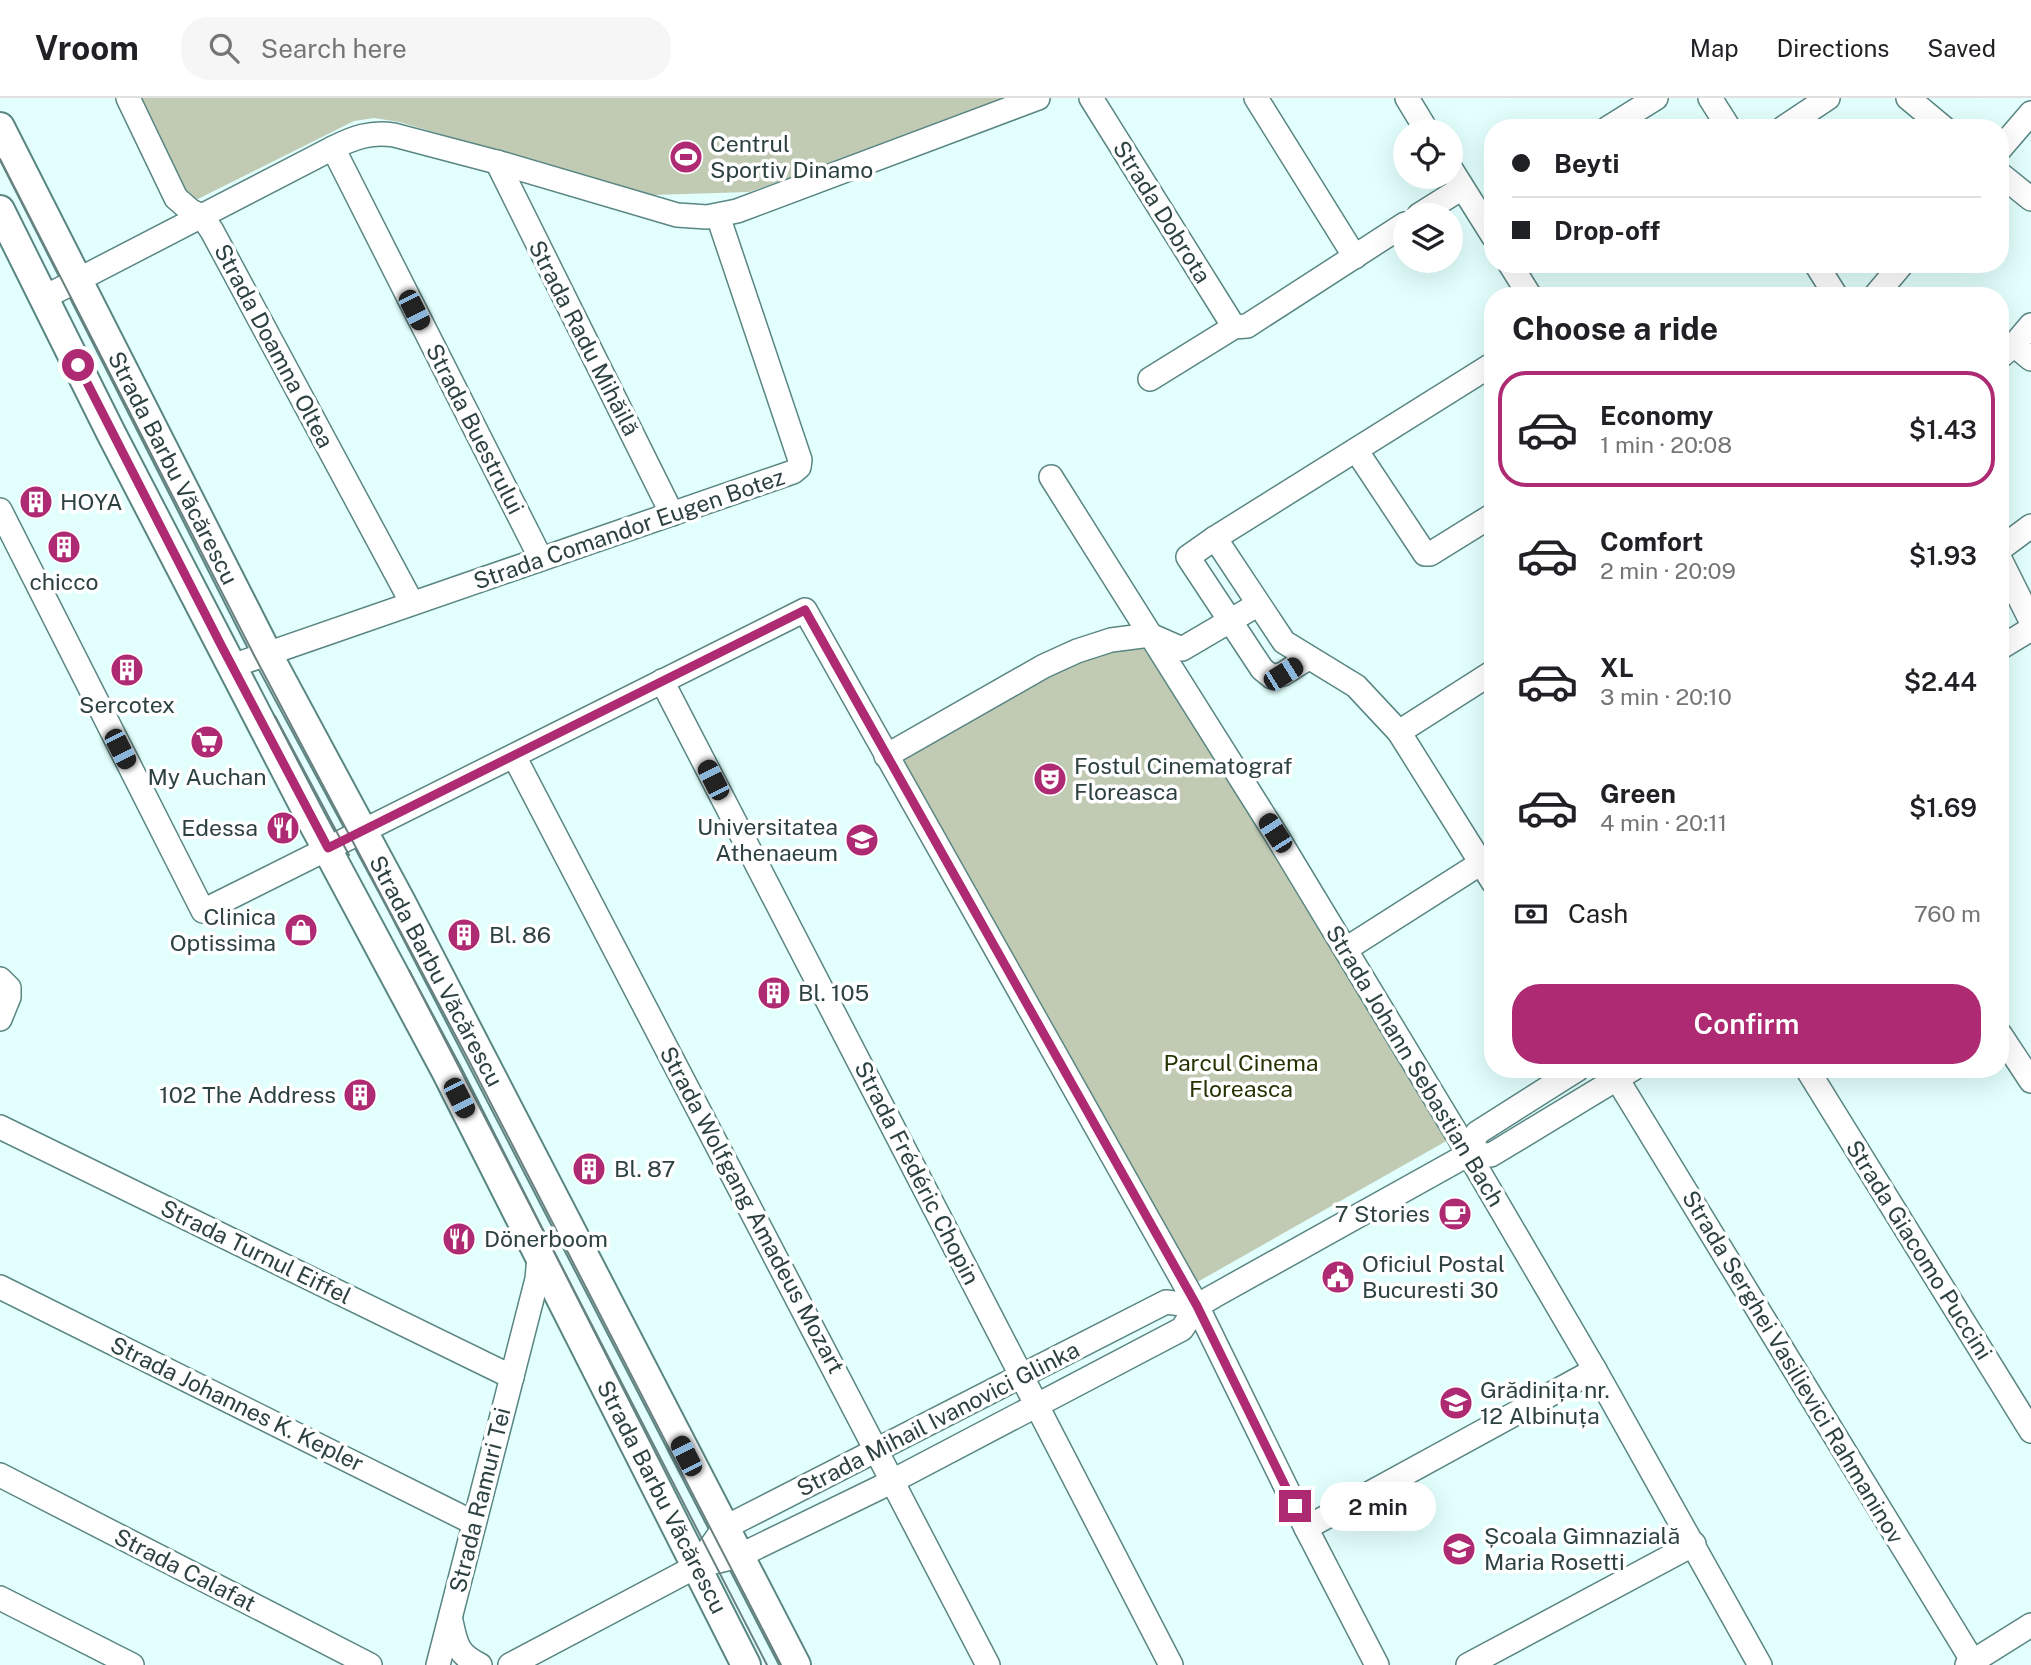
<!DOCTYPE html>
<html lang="en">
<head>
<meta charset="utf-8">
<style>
  body { margin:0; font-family:"Public Sans",sans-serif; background:#f6f6f6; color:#202124; height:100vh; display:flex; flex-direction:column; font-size:26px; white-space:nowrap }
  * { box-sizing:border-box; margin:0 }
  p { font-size:23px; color:#757577 }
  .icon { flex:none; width:38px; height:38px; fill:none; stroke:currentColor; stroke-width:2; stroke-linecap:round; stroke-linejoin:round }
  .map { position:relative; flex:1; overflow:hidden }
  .panel { position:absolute; left:1484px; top:189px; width:525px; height:791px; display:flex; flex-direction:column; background:#fff; border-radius:28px; box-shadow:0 7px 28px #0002 }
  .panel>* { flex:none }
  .top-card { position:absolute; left:1484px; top:21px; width:525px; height:154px; border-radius:28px; box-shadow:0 7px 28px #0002; display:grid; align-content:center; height:154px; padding:0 28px; background:#fff }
  .fabs { position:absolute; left:1393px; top:21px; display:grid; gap:14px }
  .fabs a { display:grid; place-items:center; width:70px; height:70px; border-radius:50%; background:#fff; box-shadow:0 7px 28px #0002; font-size:35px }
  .end { position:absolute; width:32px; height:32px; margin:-16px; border:9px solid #ae2a73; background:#fff; box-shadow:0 0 0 4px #fff }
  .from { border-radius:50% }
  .bubble { position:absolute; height:49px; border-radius:24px; background:#fff; box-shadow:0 7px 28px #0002; font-size:23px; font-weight:600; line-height:49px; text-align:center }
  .car { position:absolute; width:21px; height:42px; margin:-21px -10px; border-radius:9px; box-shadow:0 0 5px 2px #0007; background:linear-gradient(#222 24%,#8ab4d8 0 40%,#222 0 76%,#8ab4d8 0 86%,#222 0) }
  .top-card b { display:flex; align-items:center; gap:24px; height:66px; font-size:26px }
  .top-card b+b { border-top:2px solid #e0e0e0 }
  .top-card i { width:18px; height:18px; background:#202124 }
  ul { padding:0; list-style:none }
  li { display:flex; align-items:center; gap:21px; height:116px; margin:0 14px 10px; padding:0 14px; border:4px solid transparent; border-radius:28px }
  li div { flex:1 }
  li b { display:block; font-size:26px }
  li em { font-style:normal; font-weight:600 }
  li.selected { border-color:#ae2a73 }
  li>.icon { width:63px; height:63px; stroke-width:1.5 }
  h2 { padding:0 28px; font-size:32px; line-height:84px }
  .pay { display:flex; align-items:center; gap:18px; height:77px; padding:0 28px; font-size:26px }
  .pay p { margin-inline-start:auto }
  .action { display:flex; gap:14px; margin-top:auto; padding:14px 28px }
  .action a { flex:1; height:80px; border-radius:28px; background:#ae2a73; color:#fff; font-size:28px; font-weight:600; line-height:80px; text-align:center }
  header { display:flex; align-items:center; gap:42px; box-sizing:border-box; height:98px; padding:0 35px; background:#fff; border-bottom:2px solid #e0e0e0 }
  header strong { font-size:33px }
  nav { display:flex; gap:38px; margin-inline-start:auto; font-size:24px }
  .search { width:490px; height:63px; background:#f6f6f6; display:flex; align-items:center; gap:18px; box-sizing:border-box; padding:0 24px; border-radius:28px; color:#757577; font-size:26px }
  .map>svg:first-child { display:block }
</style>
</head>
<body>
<header>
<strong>Vroom</strong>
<div class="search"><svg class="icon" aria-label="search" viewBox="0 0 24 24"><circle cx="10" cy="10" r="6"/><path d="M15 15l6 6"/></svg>Search here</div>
<nav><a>Map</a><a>Directions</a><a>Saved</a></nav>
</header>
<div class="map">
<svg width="2031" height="1567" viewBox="0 0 2031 1567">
  <rect width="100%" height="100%" fill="#e2fffd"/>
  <g fill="#c1cbb4">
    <polygon points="140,0 1018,0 749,94 653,97 399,24 374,20 354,23 194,103 188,101"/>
    <polygon points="1146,547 1450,1041 1192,1187 900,662 1076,563 1099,554"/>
  </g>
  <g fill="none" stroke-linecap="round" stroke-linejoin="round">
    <defs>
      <g id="minor">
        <polyline points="128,0 176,100 191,113 202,118 212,133 412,505"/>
        <polyline points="1091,0 1234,229"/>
        <polyline points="1256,0 1355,159"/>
        <polyline points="1407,0 1427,33"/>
        <polyline points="1710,0 1729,30"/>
        <polyline points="1908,0 1944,30"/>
        <polyline points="1608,30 1656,0"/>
        <polyline points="1783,30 1828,0"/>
        <polyline points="333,50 541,461"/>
        <polyline points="2000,51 2031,15"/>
        <polyline points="497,64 672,416"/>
        <polyline points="1451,71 1493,138"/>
        <polyline points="2000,76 2031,101"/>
        <polyline points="1419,117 1462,90"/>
        <polyline points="1510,166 1530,198"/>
        <polyline points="1816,166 1836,198"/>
        <polyline points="1875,198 1902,166"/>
        <path d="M 45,199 L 333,50 C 353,40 371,33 394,37 L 504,66 L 677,117 L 707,119 L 737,113 L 1038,0"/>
        <polyline points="2014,247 2031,261"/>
        <polyline points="2000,259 2014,247 2031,227"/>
        <polyline points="1493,266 1215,440 1284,544 1356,588 1399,634 1493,784"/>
        <polyline points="1150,281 1234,229 1247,228 1405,126"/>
        <polyline points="1356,352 1425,456 1430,456 1493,417"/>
        <polyline points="1051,379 1275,735 1458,1038 1595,1272 1760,1567"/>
        <polyline points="0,412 203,813 805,512 1197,1208 1306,1430 1377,1567"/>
        <polyline points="1215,440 1188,459 1262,571 1272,579 1283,576 1308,560"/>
        <polyline points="2000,451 2031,428"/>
        <polyline points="2000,461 2031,523"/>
        <polyline points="2000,550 2031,531"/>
        <polyline points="232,568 793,374 799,369 800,362 718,118"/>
        <polyline points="662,583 1171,1567"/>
        <polyline points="1399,634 1493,574"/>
        <polyline points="514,658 988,1567"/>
        <polyline points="886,658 1044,568 1077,553 1111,542 1150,537 1182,551 1257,507"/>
        <polyline points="1346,851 1481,765"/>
        <polyline points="0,881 9,890 9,899 0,921"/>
        <polyline points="2000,936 2031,983"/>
        <polyline points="1611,971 1975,1567"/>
        <polyline points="1807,971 2031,1333"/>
        <polyline points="0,1029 512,1279"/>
        <polyline points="1469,1056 1477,1035 1578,971"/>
        <polyline points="0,1189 474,1425"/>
        <polyline points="0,1377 370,1567"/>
        <polyline points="1306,1430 1595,1272"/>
        <polyline points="697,1468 724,1430 1166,1204 1197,1208"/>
        <polyline points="0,1500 132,1567"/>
        <path d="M 451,1523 C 456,1546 457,1556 480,1567"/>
        <polyline points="438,1567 537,1181 539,1159"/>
        <polyline points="510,1567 697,1468 739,1458 883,1388 1182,1231 1197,1208 1214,1198 1469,1056 1491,1057 1633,971"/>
        <polyline points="1468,1567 1694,1446"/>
        <polyline points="1967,1567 2031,1527"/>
      </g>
      <g id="major">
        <polyline points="0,29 267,555 401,804 796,1567"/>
        <polyline points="0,112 111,335 312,723 447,975 746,1567"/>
      </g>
    </defs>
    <use href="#minor" stroke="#598683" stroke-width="26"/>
    <use href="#major" stroke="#598683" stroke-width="32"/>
    <use href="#minor" stroke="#fff" stroke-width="23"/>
    <use href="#major" stroke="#fff" stroke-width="28"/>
    <g stroke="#6a8180" stroke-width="2">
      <polyline points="0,61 255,559 469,963 781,1567"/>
      <polyline points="275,618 349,757"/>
      <polyline points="409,872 767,1567"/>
    </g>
  </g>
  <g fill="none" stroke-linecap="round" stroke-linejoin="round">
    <polyline stroke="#ae2a73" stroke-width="9" points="78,267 221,547 328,750 805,512 1197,1208 1295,1408"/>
  </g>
  <defs>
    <symbol id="stadium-disc" viewBox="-11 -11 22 22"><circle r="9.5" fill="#ae2a73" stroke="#fff"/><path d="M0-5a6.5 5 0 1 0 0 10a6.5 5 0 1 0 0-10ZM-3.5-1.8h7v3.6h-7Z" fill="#fff"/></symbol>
    <symbol id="building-disc" viewBox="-11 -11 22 22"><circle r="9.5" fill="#ae2a73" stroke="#fff"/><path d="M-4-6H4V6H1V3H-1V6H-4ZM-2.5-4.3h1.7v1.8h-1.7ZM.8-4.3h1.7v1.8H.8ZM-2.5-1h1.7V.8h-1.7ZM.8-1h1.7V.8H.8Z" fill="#fff"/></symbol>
    <symbol id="supermarket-disc" viewBox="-11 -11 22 22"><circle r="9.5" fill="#ae2a73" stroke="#fff"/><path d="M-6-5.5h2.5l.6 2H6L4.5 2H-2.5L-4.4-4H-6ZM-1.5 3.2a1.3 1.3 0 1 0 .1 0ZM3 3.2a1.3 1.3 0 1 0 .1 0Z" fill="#fff"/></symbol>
    <symbol id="theatre-disc" viewBox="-11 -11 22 22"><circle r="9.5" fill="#ae2a73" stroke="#fff"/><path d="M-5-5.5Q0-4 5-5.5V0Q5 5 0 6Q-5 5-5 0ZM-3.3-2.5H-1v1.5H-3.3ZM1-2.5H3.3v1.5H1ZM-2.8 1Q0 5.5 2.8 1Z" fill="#fff"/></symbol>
    <symbol id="restaurant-disc" viewBox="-11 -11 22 22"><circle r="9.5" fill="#ae2a73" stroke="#fff"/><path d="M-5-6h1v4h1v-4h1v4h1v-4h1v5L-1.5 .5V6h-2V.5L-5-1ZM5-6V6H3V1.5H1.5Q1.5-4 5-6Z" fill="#fff"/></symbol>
    <symbol id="university-disc" viewBox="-11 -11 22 22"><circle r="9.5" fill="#ae2a73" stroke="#fff"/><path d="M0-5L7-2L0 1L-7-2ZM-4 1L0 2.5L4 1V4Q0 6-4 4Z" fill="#fff"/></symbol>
    <symbol id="shop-disc" viewBox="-11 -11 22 22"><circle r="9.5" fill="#ae2a73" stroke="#fff"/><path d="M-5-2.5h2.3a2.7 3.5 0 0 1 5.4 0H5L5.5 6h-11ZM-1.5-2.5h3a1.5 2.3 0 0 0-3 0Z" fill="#fff"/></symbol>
    <symbol id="cafe-disc" viewBox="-11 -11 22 22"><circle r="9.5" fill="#ae2a73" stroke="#fff"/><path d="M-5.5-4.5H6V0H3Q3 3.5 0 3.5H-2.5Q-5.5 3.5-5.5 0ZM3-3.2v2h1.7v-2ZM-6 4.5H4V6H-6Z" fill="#fff"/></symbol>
    <symbol id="civic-disc" viewBox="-11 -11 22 22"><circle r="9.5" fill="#ae2a73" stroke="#fff"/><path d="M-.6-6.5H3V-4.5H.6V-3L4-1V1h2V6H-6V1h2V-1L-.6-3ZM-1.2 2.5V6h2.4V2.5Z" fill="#fff"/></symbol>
    <symbol id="school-disc" viewBox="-11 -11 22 22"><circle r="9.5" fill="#ae2a73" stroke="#fff"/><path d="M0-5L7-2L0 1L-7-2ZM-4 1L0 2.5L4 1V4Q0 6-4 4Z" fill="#fff"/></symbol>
  </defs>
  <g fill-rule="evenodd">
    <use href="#stadium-disc" x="667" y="40" width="38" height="38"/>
    <use href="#building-disc" x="17" y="385" width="38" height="38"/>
    <use href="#building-disc" x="45" y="430" width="38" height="38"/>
    <use href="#building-disc" x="108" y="553" width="38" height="38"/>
    <use href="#supermarket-disc" x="188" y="625" width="38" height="38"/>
    <use href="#theatre-disc" x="1031" y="662" width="38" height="38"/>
    <use href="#restaurant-disc" x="264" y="711" width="38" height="38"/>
    <use href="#university-disc" x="843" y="723" width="38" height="38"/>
    <use href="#shop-disc" x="282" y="813" width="38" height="38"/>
    <use href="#building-disc" x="445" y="818" width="38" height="38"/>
    <use href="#building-disc" x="755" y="876" width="38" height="38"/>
    <use href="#building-disc" x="341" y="978" width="38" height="38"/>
    <use href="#building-disc" x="570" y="1052" width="38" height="38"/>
    <use href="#cafe-disc" x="1436" y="1097" width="38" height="38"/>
    <use href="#restaurant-disc" x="440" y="1122" width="38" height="38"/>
    <use href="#civic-disc" x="1319" y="1160" width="38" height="38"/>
    <use href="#school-disc" x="1437" y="1286" width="38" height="38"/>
    <use href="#school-disc" x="1440" y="1432" width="38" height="38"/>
  </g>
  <g text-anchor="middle" stroke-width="7" stroke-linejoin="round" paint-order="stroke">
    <g font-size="23" fill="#2d4140" stroke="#fff" text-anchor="start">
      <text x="710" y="54">Centrul<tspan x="710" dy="26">Sportiv Dinamo</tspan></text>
      <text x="60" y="412">HOYA</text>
      <text x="64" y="492" text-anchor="middle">chicco</text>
      <text x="127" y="615" text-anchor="middle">Sercotex</text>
      <text x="1074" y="676">Fostul Cinematograf<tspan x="1074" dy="26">Floreasca</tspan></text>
      <text x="207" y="687" text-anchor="middle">My Auchan</text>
      <text x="838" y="737" text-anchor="end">Universitatea<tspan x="838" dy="26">Athenaeum</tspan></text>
      <text x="258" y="738" text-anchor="end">Edessa</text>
      <text x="276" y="827" text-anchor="end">Clinica<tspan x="276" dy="26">Optissima</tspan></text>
      <text x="489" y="845">Bl. 86</text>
      <text x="798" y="903">Bl. 105</text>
      <text x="336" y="1005" text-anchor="end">102 The Address</text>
      <text x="614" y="1079">Bl. 87</text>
      <text x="1430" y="1124" text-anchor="end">7 Stories</text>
      <text x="484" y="1149">Dönerboom</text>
      <text x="1362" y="1174">Oficiul Postal<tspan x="1362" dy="26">Bucuresti 30</tspan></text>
      <text x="1480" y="1300">Grădinița nr.<tspan x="1480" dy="26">12 Albinuța</tspan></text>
      <text x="1484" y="1446">Școala Gimnazială<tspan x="1484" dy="26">Maria Rosetti</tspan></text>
    </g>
    <g font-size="23" fill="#2d4140" stroke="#fff">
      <text transform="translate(1162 114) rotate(58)" y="8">Strada Dobrota</text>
      <text transform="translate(584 240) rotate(63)" y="8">Strada Radu Mihăilă</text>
      <text transform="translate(274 248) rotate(62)" y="8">Strada Doamna Oltea</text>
      <text transform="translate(475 331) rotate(63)" y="8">Strada Buestrului</text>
      <text transform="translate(173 370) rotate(63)" y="8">Strada Barbu Văcărescu</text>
      <text transform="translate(629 431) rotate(-19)" y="8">Strada Comandor Eugen Botez</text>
      <text transform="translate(436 873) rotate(62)" y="8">Strada Barbu Văcărescu</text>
      <text transform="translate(1415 968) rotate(59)" y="8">Strada Johann Sebastian Bach</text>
      <text transform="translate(917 1075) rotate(63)" y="8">Strada Frédéric Chopin</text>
      <text transform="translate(752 1112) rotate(62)" y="8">Strada Wolfgang Amadeus Mozart</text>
      <text transform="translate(1919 1152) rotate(58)" y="8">Strada Giacomo Puccini</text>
      <text transform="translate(256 1154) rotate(26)" y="8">Strada Turnul Eiffel</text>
      <text transform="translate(1793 1269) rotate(59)" y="8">Strada Serghei Vasilievici Rahmaninov</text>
      <text transform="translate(237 1306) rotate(26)" y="8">Strada Johannes K. Kepler</text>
      <text transform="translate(938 1321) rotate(-27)" y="8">Strada Mihail Ivanovici Glinka</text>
      <text transform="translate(662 1399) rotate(63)" y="8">Strada Barbu Văcărescu</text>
      <text transform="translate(480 1402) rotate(-76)" y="8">Strada Ramuri Tei</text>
      <text transform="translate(185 1472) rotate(27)" y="8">Strada Calafat</text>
    </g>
    <g font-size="23" fill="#233302" stroke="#fff">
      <text x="1241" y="973">Parcul Cinema<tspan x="1241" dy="26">Floreasca</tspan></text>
    </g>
  </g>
</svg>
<div class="fabs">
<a><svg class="icon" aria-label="locate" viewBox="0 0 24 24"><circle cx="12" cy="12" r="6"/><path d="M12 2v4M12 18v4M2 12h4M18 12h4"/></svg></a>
<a><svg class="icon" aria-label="layers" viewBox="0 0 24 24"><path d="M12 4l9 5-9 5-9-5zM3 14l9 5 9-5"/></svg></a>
</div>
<i class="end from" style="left:78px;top:267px"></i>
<i class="end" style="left:1295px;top:1408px"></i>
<div class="bubble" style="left:1320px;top:1384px;width:116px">2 min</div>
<i class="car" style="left:414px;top:212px;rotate:153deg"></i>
<i class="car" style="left:1283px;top:576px;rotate:58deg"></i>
<i class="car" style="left:120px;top:651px;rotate:153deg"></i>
<i class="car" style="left:713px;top:682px;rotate:333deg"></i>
<i class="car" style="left:1275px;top:735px;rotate:327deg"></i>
<i class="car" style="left:459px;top:1000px;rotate:153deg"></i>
<i class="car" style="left:686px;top:1358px;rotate:333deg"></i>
<div class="top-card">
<b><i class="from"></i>Beyti</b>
<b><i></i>Drop-off</b>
</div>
<section class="panel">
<h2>Choose a ride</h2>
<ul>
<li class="selected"><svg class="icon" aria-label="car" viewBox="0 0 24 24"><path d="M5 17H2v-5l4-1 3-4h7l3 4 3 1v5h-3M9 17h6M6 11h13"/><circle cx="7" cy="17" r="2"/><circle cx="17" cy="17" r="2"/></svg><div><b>Economy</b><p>1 min · 20:08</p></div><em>$1.43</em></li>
<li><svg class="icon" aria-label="car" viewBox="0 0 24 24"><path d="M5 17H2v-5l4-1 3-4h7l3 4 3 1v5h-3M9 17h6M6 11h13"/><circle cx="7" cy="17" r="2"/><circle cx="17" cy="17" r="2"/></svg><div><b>Comfort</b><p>2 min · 20:09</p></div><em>$1.93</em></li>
<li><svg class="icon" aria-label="car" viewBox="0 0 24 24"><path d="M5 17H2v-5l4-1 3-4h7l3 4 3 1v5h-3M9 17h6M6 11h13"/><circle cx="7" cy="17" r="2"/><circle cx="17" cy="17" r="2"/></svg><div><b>XL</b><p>3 min · 20:10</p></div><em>$2.44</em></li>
<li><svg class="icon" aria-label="car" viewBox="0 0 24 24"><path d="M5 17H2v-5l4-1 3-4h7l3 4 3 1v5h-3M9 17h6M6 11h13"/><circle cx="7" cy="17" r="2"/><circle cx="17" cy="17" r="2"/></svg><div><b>Green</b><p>4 min · 20:11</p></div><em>$1.69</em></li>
</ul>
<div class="pay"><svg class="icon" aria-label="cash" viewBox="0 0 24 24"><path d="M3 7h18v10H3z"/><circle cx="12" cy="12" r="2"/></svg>Cash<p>760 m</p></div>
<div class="action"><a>Confirm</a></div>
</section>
</div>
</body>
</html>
